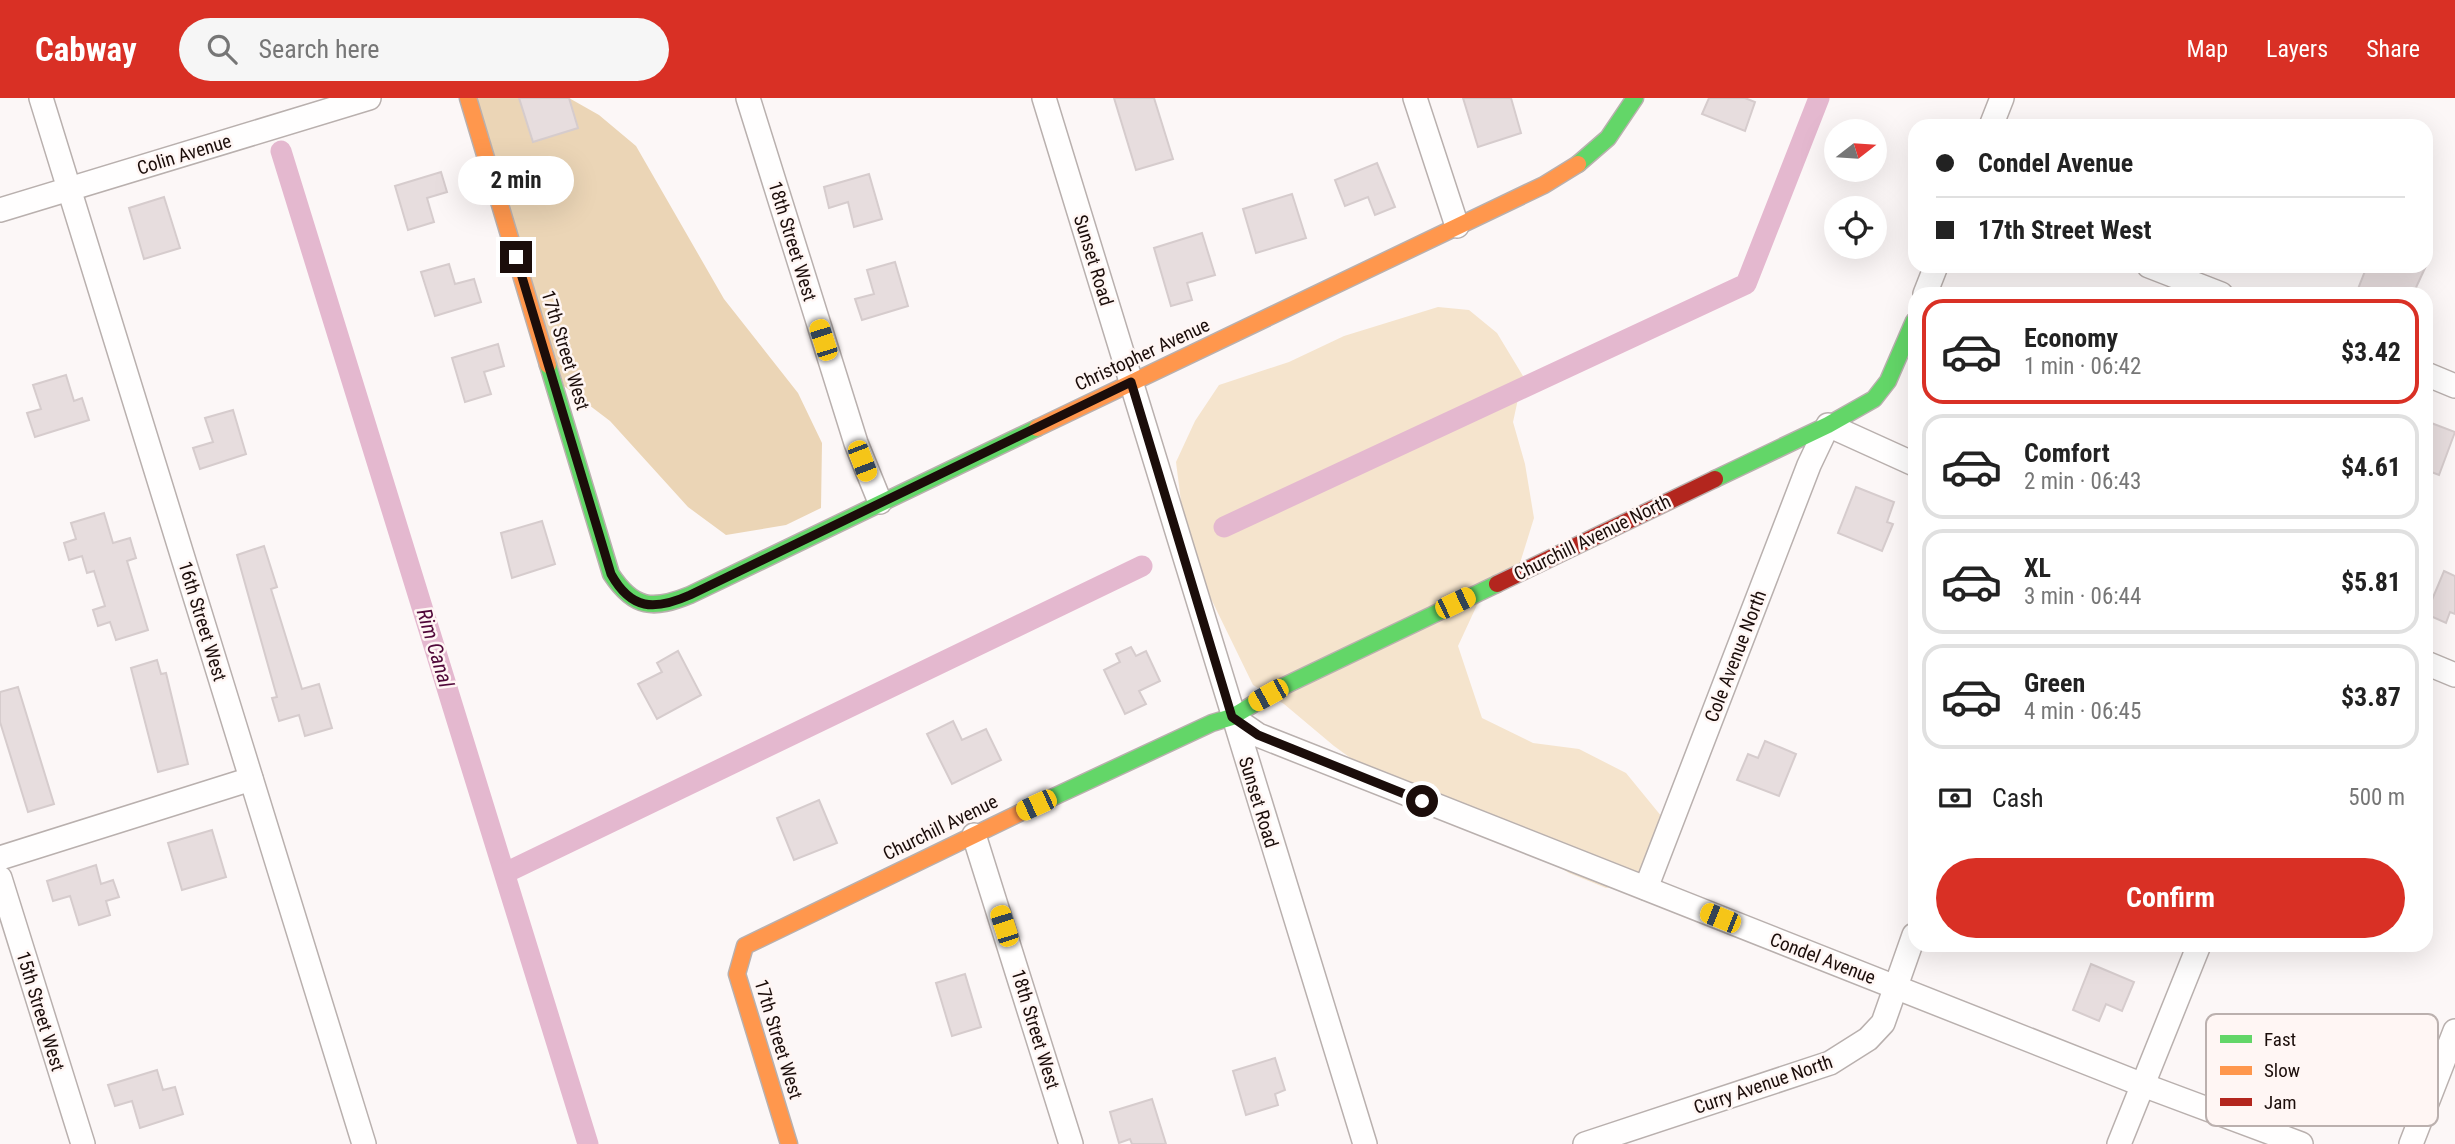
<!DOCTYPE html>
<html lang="en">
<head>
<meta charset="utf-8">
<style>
  body { margin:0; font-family:"Roboto Condensed",sans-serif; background:#f6f6f6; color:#222; height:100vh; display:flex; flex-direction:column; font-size:26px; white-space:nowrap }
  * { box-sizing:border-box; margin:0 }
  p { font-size:23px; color:#767676 }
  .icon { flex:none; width:38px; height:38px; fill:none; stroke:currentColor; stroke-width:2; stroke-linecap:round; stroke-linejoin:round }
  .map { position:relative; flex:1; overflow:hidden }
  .sheet { position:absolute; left:1908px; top:189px; width:525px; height:665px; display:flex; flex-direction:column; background:#fff; border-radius:21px; box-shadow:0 7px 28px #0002 }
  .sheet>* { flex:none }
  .top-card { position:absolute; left:1908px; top:21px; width:525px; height:154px; border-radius:21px; box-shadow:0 7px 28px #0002; display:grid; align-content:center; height:154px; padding:0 28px; background:#fff }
  .needle { width:46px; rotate:73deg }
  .buttons { position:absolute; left:1824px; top:21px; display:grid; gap:14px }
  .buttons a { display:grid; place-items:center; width:63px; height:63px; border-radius:50%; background:#fff; box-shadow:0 7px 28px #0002; font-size:35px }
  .end { position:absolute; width:32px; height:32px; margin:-16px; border:9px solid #1b0d0a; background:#fff; box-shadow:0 0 0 4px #fff }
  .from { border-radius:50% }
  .bubble { position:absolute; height:49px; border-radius:24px; background:#fff; box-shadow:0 7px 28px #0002; font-size:23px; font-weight:700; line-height:49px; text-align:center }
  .car { position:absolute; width:21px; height:42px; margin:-21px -10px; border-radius:9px; box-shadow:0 0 5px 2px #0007; background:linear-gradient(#f5c518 24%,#345 0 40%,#f5c518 0 76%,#345 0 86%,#f5c518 0) }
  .top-card b { display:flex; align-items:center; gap:24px; height:66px; font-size:26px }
  .top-card b+b { border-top:2px solid #e0e0e0 }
  .top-card i { width:18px; height:18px; background:#222 }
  ul { padding:12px 0 0; list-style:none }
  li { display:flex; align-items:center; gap:21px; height:105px; margin:0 14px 10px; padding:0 14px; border:4px solid #e0e0e0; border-radius:21px }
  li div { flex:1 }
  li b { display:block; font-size:26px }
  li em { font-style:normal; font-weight:700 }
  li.current { border-color:#d93025 }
  li>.icon { width:63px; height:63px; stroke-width:1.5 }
  .pay { display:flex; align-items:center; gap:18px; height:77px; padding:0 28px; font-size:26px }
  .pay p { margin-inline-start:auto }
  .primary-button { display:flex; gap:14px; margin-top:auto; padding:14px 28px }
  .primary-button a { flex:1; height:80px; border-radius:42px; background:#d93025; color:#fff; font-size:28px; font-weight:700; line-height:80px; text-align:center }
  header { display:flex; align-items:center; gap:42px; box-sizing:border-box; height:98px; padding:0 35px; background:#d93025; color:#fff }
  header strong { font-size:33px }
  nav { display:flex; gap:38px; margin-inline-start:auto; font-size:24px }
  .search { width:490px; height:63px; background:#f6f6f6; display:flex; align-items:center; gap:18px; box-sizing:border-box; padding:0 24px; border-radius:38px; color:#767676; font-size:26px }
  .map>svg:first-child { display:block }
</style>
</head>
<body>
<header>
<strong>Cabway</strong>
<div class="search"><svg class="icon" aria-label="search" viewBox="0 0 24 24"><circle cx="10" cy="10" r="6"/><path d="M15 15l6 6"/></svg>Search here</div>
<nav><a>Map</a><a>Layers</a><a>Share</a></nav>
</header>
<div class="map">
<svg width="2455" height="1046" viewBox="0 0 2455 1046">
  <rect width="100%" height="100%" fill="#fcf7f7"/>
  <polygon fill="#f5e4cd" points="1438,209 1469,212 1497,235 1523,278 1513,324 1525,366 1534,420 1520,465 1477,507 1458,548 1482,620 1533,645 1579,651 1626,675 1662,719 1643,782 1606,790 1569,775 1506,735 1454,727 1389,688 1334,648 1284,606 1253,587 1197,472 1185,435 1176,364 1195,323 1219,287 1289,264 1344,238"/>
  <polygon fill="#ebd5b6" points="476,0 569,0 599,17 636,48 724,201 798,295 822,345 821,410 786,427 726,437 688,409 610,323 564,288"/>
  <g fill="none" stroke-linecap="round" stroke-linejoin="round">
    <g stroke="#e4b8cf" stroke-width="21">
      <polyline points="281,53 588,1046"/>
      <polyline points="1224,429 1746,186 1819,0"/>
      <polyline points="505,775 1142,468"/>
    </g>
  </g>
  <g fill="#e7ddde" stroke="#d6cccd" stroke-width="2">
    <polygon points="519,0 569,0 578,30 533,44"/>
    <polygon points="1114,0 1154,0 1173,61 1136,72"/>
    <polygon points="1463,0 1511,0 1521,35 1478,49"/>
    <polygon points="1709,0 1745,0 1755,4 1745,33 1702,16"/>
    <polygon points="1377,65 1395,109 1375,117 1368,99 1345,108 1335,82"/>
    <polygon points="441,74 447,94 427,100 434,124 408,132 395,88"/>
    <polygon points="869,76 882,121 854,129 848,104 829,110 824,89"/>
    <polygon points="1292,96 1306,140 1256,155 1243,111"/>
    <polygon points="164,99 180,150 144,161 129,110"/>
    <polygon points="1202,135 1215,177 1187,185 1192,202 1171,208 1154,150"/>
    <polygon points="895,164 908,208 862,222 855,201 874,196 867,172"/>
    <polygon points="449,166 455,186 474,181 481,204 435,218 421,174"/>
    <polygon points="2367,168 2426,168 2413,196 2372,196 2358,191"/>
    <polygon points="498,246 504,268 484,274 491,296 465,304 452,260"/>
    <polygon points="66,277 74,303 82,300 89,322 35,339 27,315 41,311 33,287"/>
    <polygon points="233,312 246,356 200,371 193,350 213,344 205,320"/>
    <polygon points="2426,323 2455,334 2439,377 2426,372"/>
    <polygon points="1856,389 1894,404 1887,424 1893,426 1882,453 1838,435"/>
    <polygon points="104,415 113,445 130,440 136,460 127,463 148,532 116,542 110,524 98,528 93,512 105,508 94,473 87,475 82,458 69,462 64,445 76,441 71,425"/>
    <polygon points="542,423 555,466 512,480 501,435"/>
    <polygon points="264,448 277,489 271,491 302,591 319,586 332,630 305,638 299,617 279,623 272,600 277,599 237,457"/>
    <polygon points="2444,473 2455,478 2455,516 2450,514 2446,525 2426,516"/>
    <polygon points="1131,549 1136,558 1146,553 1160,583 1139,593 1146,606 1125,616 1104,572 1120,564 1116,556"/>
    <polygon points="678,553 701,597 657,621 638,586 662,574 657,565"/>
    <polygon points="157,562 161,576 166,575 188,666 158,674 131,570"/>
    <polygon points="18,589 54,706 28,714 0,624 0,594"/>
    <polygon points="953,623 962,642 986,631 1001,662 952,686 927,636"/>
    <polygon points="1765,643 1796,656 1779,698 1737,682 1748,656 1758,660"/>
    <polygon points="819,702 837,745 794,762 777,720"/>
    <polygon points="212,732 226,779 182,792 168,745"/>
    <polygon points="96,767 101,786 113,782 119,799 106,803 110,817 79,827 70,798 53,803 47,783"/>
    <polygon points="2091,866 2134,884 2122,913 2106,906 2099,923 2073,912"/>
    <polygon points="965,876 981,929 952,938 936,885"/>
    <polygon points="1275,960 1285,992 1275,996 1278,1007 1246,1017 1233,973"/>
    <polygon points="157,972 163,992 175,989 183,1016 140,1030 132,1003 115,1008 108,987"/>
    <polygon points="1152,1001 1166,1046 1132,1046 1130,1041 1119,1045 1110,1014"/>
  </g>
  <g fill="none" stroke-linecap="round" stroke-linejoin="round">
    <defs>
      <g id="street">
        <polyline points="41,0 364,1046"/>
        <polyline points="748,0 856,345 880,404"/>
        <polyline points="1044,0 1365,1046"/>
        <polyline points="1415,0 1457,128"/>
        <polyline points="1991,28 2002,0"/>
        <polyline points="0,112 369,0"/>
        <polyline points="2149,168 2221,196"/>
        <polyline points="1925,196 1936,168"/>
        <polyline points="2426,276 2455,288"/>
        <polyline points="2426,565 2455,577"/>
        <polyline points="1232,619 1258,637 2143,987 2301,1046"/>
        <polyline points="974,737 1071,1046"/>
        <polyline points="0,760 251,681"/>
        <polyline points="0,780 83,1046"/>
        <polyline points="1646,790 1809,367 1828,327 1914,366"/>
        <polyline points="1585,1046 1830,965 1868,941 1883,925 1914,837"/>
        <polyline points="2119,1046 2199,847"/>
        <polyline points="2411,1046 2455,933"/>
      </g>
      <g id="fast">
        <polyline points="1578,66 1608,40 1635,0"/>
        <path d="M 548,267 L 611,476 C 634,511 653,512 690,497 L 1037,330"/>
        <polyline points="1715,381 1828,327 1874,301 1888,283 1914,223"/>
        <polyline points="1032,709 1212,625 1232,619 1282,589 1497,486"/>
      </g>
      <g id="slow">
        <polyline points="468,0 548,267"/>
        <polyline points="1037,330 1544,87 1578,66"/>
        <polyline points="789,1046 737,876 745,848 1032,709"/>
      </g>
      <polyline id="jam" points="1497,486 1715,381"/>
    </defs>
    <use href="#street" stroke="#b9b0ae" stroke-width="26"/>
    <use href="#fast" stroke="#b9b0ae" stroke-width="19"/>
    <use href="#slow" stroke="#b9b0ae" stroke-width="19"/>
    <use href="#jam" stroke="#b9b0ae" stroke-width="19"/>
    <use href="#street" stroke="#fffefe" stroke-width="23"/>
    <use href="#fast" stroke="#63d668" stroke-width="16"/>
    <use href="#slow" stroke="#ff974d" stroke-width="16"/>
    <use href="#jam" stroke="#b3261e" stroke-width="16"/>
  </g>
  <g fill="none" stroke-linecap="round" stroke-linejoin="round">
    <path stroke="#1b0d0a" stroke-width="9" d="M 516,159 L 611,476 C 631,512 654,513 690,497 L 1131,284 L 1232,619 L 1258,637 L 1422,703"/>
  </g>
  <g text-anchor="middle" stroke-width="5" stroke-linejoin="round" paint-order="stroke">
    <g font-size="19" fill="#1b0d0a" stroke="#fff6f4">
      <text transform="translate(184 56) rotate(-17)" y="7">Colin Avenue</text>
      <text transform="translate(793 143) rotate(73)" y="7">18th Street West</text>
      <text transform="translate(1094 162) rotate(73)" y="7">Sunset Road</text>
      <text transform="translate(566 252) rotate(73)" y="7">17th Street West</text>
      <text transform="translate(1142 256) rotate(-25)" y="7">Christopher Avenue</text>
      <text transform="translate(1592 439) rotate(-26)" y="7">Churchill Avenue North</text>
      <text transform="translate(203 523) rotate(73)" y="7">16th Street West</text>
      <text transform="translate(1735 558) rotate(-69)" y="7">Cole Avenue North</text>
      <text transform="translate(1259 704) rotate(73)" y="7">Sunset Road</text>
      <text transform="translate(940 729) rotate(-26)" y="7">Churchill Avenue</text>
      <text transform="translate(1823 860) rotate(21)" y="7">Condel Avenue</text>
      <text transform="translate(41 913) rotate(73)" y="7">15th Street West</text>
      <text transform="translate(1036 931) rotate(73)" y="7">18th Street West</text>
      <text transform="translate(779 941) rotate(73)" y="7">17th Street West</text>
      <text transform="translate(1763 986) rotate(-19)" y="7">Curry Avenue North</text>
    </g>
    <g font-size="21" font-style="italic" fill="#51093a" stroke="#fff6f4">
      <text transform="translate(435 550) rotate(73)" y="7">Rim Canal</text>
    </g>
  </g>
  <rect x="2206" y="916" width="232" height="112" rx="10" fill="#fff6f4" stroke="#bbb0ae" stroke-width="2"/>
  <rect x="2220" y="937" width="32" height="8" fill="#63d668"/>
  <rect x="2220" y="968" width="32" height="9" fill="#ff974d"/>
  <rect x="2220" y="1000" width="32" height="8" fill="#b3261e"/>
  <g font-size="19" fill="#1b0d0a">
    <text x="2264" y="948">Fast</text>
    <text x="2264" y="979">Slow</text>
    <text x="2264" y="1011">Jam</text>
  </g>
</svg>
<div class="buttons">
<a><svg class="needle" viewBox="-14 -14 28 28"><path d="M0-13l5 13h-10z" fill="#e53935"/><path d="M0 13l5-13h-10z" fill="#767676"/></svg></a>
<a><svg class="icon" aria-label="locate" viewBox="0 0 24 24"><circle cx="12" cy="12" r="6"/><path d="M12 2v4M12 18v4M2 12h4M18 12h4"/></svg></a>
</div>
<i class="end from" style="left:1422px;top:703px"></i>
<i class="end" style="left:516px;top:159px"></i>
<div class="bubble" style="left:458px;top:58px;width:116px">2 min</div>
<i class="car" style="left:823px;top:242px;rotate:342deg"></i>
<i class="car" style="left:862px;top:363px;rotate:159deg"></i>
<i class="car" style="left:1455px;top:505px;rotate:64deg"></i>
<i class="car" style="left:1268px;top:597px;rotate:241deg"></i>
<i class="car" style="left:1036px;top:707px;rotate:245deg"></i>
<i class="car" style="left:1720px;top:820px;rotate:292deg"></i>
<i class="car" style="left:1004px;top:828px;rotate:342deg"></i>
<div class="top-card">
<b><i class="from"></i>Condel Avenue</b>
<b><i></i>17th Street West</b>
</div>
<section class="sheet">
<ul>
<li class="current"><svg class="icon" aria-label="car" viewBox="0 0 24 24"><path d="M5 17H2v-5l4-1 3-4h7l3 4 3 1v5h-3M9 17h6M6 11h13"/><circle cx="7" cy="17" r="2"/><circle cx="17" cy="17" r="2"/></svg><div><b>Economy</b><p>1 min · 06:42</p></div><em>$3.42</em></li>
<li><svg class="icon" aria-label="car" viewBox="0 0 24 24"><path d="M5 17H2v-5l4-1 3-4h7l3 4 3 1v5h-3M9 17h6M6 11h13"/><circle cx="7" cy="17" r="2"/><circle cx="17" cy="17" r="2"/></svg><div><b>Comfort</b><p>2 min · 06:43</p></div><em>$4.61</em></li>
<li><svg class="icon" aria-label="car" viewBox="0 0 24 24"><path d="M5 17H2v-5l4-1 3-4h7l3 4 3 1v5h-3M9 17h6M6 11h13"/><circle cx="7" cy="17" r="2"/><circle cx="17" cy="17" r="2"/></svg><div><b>XL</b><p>3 min · 06:44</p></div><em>$5.81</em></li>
<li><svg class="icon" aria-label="car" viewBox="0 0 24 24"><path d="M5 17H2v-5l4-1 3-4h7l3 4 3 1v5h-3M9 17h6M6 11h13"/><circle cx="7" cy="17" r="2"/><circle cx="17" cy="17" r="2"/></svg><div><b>Green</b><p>4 min · 06:45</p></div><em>$3.87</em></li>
</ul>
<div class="pay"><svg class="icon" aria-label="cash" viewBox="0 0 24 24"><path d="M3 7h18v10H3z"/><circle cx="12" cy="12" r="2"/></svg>Cash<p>500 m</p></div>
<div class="primary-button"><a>Confirm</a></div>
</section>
</div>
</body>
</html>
